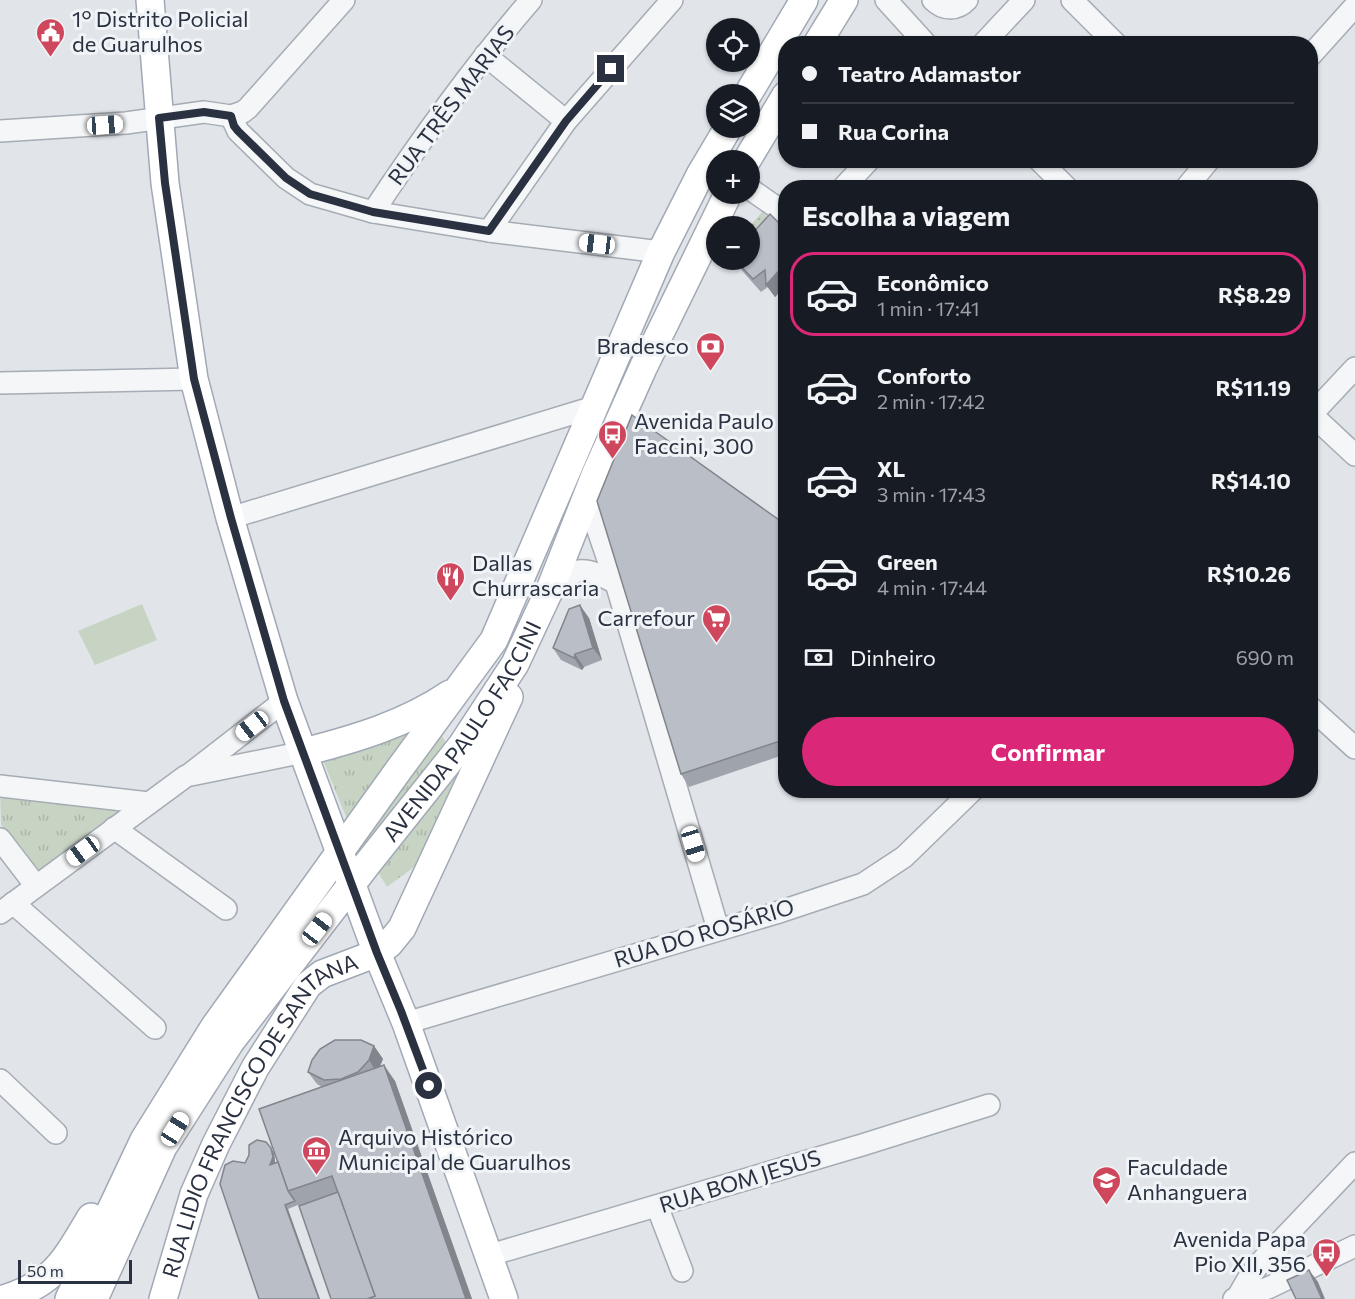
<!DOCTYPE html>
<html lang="pt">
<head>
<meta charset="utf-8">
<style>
  body { margin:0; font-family:Commissioner,sans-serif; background:#242831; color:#f1f3f6; height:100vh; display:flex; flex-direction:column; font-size:22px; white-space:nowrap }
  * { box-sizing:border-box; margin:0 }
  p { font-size:20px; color:#9ea1a6 }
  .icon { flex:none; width:33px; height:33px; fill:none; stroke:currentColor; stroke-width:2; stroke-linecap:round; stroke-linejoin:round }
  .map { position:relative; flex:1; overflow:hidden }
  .sheet { position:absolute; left:778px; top:180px; width:540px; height:618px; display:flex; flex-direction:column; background:#171b24; border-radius:24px; box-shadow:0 2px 4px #0004 }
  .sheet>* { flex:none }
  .guide { position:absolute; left:778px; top:36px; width:540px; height:132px; border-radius:24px; box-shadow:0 2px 4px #0004; display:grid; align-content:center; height:132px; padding:0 24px; background:#171b24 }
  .controls { position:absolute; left:706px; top:18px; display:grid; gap:12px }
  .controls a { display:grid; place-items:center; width:54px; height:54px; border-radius:50%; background:#171b24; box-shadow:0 2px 4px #0004; font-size:30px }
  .scale { position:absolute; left:18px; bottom:15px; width:114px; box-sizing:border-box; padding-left:6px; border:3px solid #2a3242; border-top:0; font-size:16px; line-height:21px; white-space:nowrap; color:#2a3242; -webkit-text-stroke:4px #f1f4f7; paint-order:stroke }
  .end { position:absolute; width:27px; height:27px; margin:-14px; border:8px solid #2a3242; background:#fff; box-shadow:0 0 0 3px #fff }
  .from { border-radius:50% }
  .car { position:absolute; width:18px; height:36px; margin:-18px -9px; border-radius:8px; box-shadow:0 0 4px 2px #0007; background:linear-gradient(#fff 24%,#345 0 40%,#fff 0 76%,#345 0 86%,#fff 0) }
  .guide b { display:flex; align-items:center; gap:21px; height:57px; font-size:22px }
  .guide b+b { border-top:2px solid #363941 }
  .guide i { width:15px; height:15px; background:#f1f3f6 }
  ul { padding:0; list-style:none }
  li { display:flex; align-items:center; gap:18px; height:84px; margin:0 12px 9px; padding:0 12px; border:3px solid transparent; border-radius:24px }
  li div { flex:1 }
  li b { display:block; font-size:22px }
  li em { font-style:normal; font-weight:700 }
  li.selected { border-color:#db2777 }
  li>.icon { width:54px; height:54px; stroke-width:1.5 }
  h2 { padding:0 24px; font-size:27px; line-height:72px }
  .pay { display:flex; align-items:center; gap:15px; height:66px; padding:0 24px; font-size:22px }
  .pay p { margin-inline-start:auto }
  .primary-button { display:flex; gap:12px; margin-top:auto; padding:12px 24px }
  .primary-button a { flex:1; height:69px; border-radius:36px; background:#db2777; color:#fff; font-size:24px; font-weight:700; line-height:69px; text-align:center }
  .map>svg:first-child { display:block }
</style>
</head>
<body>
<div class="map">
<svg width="1355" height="1299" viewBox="0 0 1355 1299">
  <defs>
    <pattern id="park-tufts" width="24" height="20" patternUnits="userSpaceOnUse" patternTransform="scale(1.5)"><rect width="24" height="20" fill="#c7d4c3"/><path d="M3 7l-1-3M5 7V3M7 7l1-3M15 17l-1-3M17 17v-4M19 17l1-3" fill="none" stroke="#abb6a9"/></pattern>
    <pattern id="garden-dots" width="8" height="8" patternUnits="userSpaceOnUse" patternTransform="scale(1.5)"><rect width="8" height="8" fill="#c7d4c3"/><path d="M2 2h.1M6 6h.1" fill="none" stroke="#abb6a9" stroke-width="1.8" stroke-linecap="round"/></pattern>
  </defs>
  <rect width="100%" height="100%" fill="#e1e5ea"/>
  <polygon fill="#c7d4c3" points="142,604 157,640 95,665 78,631"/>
  <g fill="url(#park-tufts)">
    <polygon points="430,715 460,767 414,867 387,887 349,824 322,758"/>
    <polygon points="0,786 133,806 35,878 1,824"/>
  </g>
  <polygon fill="url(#garden-dots)" points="762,212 778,227 750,258 750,226"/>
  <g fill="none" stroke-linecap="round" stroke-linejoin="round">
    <defs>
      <g id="minor">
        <polyline points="886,0 926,44"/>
        <path d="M 933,0 C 943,10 957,11 967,0"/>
        <polyline points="1072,0 1116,44"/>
        <polyline points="983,44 1024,0"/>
        <polyline points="485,55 566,121"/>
        <polyline points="1311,55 1355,6"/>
        <polyline points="231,116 238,131 286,178 310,194 373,212 489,231 661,252"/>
        <polyline points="231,116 243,112 248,108 344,0"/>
        <polyline points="0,131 126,123 204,112 231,116"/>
        <polyline points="1039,160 1067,188"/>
        <polyline points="843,188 869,160"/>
        <polyline points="1186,188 1209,160"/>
        <polyline points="750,189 786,214"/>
        <path d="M 373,212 C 422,138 473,67 531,0"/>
        <polyline points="489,231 566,121 672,0"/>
        <polyline points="0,383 194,379"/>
        <polyline points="1311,414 1355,455"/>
        <polyline points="1311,415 1355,368"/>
        <polyline points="587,498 616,583 718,929"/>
        <polyline points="230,518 594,407"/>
        <path d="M 551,587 C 578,564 586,568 616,583"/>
        <polyline points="1311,708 1355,748"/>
        <polyline points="190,774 284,701"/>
        <polyline points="0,786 149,803"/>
        <polyline points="114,828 226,909"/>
        <polyline points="0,839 36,886"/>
        <polyline points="13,903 155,1028"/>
        <polyline points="0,913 186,776 304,752"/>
        <polyline points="406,1023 776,913 863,884 904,857 973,790"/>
        <polyline points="0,1080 56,1133"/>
        <polyline points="657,1206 682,1271"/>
        <polyline points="490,1255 862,1145 989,1105"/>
        <polyline points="1237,1298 1248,1279 1260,1263 1355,1163"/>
        <polyline points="1234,1299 1268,1288 1355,1246"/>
      </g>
      <g id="major">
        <polyline points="150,0 165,183 194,379 230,518 284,701 377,953 406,1023 504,1299"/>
        <polyline points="817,44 844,0"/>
        <polyline points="748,94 804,0"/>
        <polyline points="747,160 786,95"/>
        <path d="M 304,752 C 355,739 406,724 450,694"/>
        <path d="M 4,1299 C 55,1283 65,1260 91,1217"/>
        <polyline points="69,1299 144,1140 215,1026 395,775 494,640 661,252 700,175 728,128"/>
        <path id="s1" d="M 94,1299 L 163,1147 L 231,1041 L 368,863 L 462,745 L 515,664 L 551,587 L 596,473 L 643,368 L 728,194"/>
        <path id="s2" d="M 163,1299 L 194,1194 L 216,1144 L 255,1068 L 308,985 L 322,974 L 377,953 L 389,944 L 402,928 L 509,697"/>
      </g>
    </defs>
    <use href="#minor" stroke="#a6acb4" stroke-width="24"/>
    <use href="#major" stroke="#a1a9b6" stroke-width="30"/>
    <use href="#minor" stroke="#f4f6f8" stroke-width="21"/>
    <use href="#major" stroke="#fff" stroke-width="27"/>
  </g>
  <g fill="#9fa3ab">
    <polygon points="786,230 786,285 775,297 768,287 761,292 744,273 735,261"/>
    <polygon points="786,525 786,754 689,787 681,774"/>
    <polygon points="589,618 602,660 584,667 582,670 561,660 553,648"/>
    <polygon points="374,1046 383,1059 380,1066 395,1081 472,1299 298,1205 288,1209 245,1163 274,1153 275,1161 275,1163 278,1162 322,1087 317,1084 308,1072"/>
  </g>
  <g fill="#82858b">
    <polygon points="786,263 786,285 775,297 766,285"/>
    <polygon points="580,605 589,618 602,660 593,648"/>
    <polygon points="575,654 584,667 582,670 574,658"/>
    <polygon points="374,1046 383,1059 377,1073 369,1060"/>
    <polygon points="384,1065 395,1081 472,1299 466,1299"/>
    <polygon points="271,1148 274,1153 275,1161 273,1169 270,1165"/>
    <polygon points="285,1205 288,1209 320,1299 319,1299"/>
    <polygon points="1309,1270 1318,1282 1325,1299 1322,1299"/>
  </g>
  <g fill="#b9bec7" stroke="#82858b" stroke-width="1.5">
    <polygon points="770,214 786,230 786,263 766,285 765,270 753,279 735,260 750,260 750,236"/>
    <polygon points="632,415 786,525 786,739 681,774 597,501"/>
    <polygon points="580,605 593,648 575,654 574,658 553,648 569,609"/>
    <polygon points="335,1040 361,1040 374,1046 369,1060 358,1072 341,1079 324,1080 308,1072 312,1060 320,1049"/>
    <polygon points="384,1065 466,1299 367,1299 375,1296 332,1176 288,1191 259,1109"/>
    <polygon points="257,1140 266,1142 271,1148 273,1157 270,1165 278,1162 288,1191 295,1201 285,1205 319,1299 259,1299 220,1184 225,1165 233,1161 245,1163 249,1155 249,1145"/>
    <polygon points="338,1192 375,1296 367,1299 331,1299 299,1206"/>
    <polygon points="1309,1270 1322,1299 1296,1299 1287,1280"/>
  </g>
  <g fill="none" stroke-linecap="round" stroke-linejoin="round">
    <polyline stroke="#2a3242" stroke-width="8" points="429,1086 401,1011 377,953 284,701 231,518 194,379 165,183 159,118 204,112 231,116 234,126 238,131 286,178 310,194 373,212 489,231 566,121 611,69"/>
  </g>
  <defs>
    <symbol id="civic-pin" viewBox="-11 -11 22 30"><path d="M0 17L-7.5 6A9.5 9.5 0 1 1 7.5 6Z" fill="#ce475c" stroke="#f1f4f7"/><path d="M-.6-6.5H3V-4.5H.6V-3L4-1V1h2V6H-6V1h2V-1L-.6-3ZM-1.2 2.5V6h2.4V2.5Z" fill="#fff"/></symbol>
    <symbol id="bank-pin" viewBox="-11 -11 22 30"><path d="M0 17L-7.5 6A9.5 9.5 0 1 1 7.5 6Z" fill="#ce475c" stroke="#f1f4f7"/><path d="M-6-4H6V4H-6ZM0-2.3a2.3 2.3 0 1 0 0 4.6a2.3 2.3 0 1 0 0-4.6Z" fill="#fff"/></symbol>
    <symbol id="bus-pin" viewBox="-11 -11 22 30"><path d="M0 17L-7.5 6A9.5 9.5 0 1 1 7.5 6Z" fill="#ce475c" stroke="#f1f4f7"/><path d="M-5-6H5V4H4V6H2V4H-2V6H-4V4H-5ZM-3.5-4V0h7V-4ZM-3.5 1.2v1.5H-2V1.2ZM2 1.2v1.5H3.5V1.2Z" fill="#fff"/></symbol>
    <symbol id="restaurant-pin" viewBox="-11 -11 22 30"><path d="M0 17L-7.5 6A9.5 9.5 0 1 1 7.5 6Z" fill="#ce475c" stroke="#f1f4f7"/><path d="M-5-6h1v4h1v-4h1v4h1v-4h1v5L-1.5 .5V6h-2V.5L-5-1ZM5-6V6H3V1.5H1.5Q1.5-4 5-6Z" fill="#fff"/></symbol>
    <symbol id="supermarket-pin" viewBox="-11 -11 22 30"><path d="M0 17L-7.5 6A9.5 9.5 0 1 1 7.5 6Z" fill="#ce475c" stroke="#f1f4f7"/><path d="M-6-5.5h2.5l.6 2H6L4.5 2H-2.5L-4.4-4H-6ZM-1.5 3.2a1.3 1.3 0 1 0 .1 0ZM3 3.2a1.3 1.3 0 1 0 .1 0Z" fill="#fff"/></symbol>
    <symbol id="museum-pin" viewBox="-11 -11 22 30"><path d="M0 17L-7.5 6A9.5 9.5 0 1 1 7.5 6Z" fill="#ce475c" stroke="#f1f4f7"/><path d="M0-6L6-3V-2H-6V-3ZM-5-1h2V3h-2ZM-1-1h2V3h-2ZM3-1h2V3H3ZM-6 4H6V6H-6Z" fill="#fff"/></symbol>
    <symbol id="university-pin" viewBox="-11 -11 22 30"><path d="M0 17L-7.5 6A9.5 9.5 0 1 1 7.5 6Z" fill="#ce475c" stroke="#f1f4f7"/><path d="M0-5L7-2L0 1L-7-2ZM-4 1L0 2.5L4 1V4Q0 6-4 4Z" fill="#fff"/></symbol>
  </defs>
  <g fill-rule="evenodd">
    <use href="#civic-pin" x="34" y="16" width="33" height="45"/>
    <use href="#bank-pin" x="694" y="330" width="33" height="45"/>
    <use href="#bus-pin" x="596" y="418" width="33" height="45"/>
    <use href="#restaurant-pin" x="434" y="560" width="33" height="45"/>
    <use href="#supermarket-pin" x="700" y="602" width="33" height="45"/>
    <use href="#museum-pin" x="300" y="1134" width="33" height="45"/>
    <use href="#university-pin" x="1090" y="1164" width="33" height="45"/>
    <use href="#bus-pin" x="1310" y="1236" width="33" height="45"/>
  </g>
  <g text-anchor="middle" stroke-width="6" stroke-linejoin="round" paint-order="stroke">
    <g font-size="22" fill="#2a3242" stroke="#f1f4f7" text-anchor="start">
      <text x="72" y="27">1º Distrito Policial<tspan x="72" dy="25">de Guarulhos</tspan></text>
      <text x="689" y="354" text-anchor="end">Bradesco</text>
      <text x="634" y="429">Avenida Paulo<tspan x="634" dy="25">Faccini, 300</tspan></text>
      <text x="472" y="571">Dallas<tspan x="472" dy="25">Churrascaria</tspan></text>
      <text x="695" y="626" text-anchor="end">Carrefour</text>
      <text x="338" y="1145">Arquivo Histórico<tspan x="338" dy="25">Municipal de Guarulhos</tspan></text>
      <text x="1127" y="1175">Faculdade<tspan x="1127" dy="25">Anhanguera</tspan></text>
      <text x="1306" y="1247" text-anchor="end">Avenida Papa<tspan x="1306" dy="25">Pio XII, 356</tspan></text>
    </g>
    <g font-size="22" fill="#2a3242" stroke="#f1f4f7">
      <text transform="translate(451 105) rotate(-53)" y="8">RUA TRÊS MARIAS</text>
      <text dy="8" stroke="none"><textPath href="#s1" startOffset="680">AVENIDA PAULO FACCINI</textPath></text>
      <text transform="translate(704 933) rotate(-17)" y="8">RUA DO ROSÁRIO</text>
      <text dy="8" stroke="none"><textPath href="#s2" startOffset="213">RUA LIDIO FRANCISCO DE SANTANA</textPath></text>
      <text transform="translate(740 1181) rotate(-17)" y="8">RUA BOM JESUS</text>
    </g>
  </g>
</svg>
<div class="controls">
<a><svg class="icon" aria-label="locate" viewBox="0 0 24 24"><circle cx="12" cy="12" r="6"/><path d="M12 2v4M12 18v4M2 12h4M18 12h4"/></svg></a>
<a><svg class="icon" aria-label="layers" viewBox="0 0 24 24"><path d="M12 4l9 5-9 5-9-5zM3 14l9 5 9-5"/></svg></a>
<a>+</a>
<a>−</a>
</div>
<div class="scale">50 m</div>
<i class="end from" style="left:429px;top:1086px"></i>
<i class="end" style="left:611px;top:69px"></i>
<i class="car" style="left:105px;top:125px;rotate:86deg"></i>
<i class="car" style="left:597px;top:244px;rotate:277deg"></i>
<i class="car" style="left:252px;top:726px;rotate:232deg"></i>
<i class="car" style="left:693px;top:844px;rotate:163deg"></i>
<i class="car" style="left:83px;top:851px;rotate:234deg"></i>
<i class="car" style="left:317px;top:929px;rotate:38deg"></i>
<i class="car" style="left:175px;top:1129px;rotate:32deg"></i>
<div class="guide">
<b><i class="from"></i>Teatro Adamastor</b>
<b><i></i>Rua Corina</b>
</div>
<section class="sheet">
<h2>Escolha a viagem</h2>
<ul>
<li class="selected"><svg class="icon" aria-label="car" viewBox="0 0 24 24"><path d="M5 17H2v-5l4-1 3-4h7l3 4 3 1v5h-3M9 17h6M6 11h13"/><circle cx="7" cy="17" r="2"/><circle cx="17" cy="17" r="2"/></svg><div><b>Econômico</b><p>1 min · 17:41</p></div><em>R$8.29</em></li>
<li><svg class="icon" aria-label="car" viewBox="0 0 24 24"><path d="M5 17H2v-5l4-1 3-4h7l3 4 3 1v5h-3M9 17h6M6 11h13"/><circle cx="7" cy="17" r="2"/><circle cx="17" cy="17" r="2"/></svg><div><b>Conforto</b><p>2 min · 17:42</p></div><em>R$11.19</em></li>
<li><svg class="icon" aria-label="car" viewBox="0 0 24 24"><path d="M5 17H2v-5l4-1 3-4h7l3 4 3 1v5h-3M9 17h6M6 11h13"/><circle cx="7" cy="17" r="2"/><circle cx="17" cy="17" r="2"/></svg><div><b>XL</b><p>3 min · 17:43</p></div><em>R$14.10</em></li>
<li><svg class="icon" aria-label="car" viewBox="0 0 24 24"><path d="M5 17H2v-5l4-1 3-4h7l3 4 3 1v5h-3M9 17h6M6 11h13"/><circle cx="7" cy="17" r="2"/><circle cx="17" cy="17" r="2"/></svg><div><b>Green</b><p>4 min · 17:44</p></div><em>R$10.26</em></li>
</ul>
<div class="pay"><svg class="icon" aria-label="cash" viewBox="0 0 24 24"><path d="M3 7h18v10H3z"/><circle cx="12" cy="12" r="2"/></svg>Dinheiro<p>690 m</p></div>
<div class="primary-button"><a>Confirmar</a></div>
</section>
</div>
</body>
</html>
